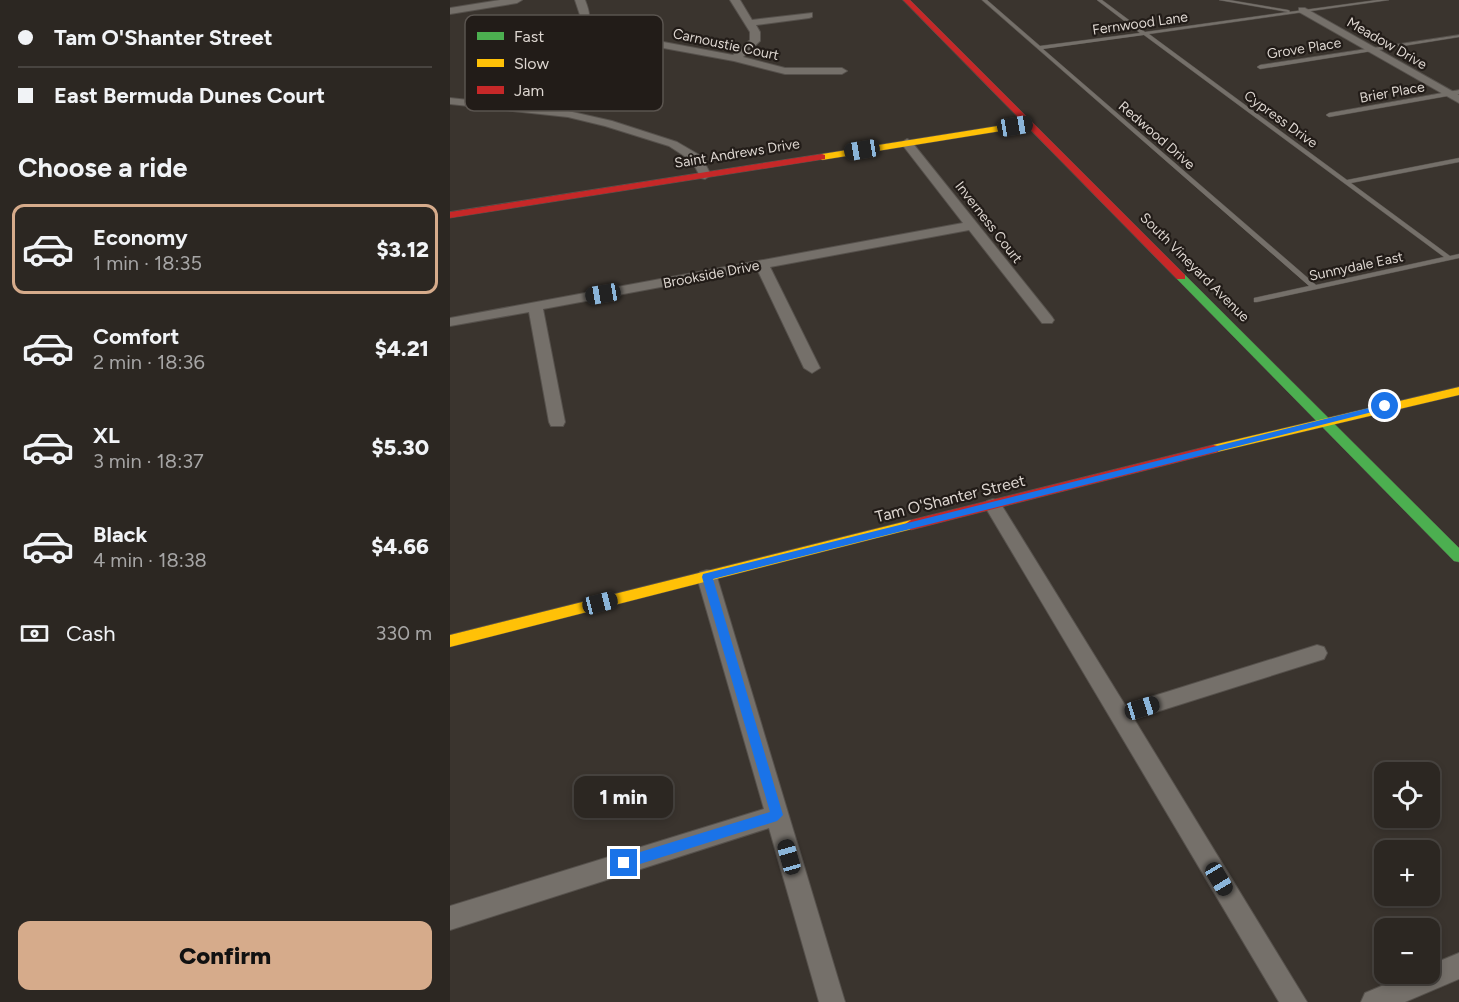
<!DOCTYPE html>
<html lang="en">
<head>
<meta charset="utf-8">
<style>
  body { margin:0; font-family:Figtree,sans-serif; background:#342f2a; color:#f1f3f6; height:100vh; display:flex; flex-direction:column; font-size:22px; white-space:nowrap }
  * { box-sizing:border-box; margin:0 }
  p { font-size:20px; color:#a6a5a5 }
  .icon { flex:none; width:33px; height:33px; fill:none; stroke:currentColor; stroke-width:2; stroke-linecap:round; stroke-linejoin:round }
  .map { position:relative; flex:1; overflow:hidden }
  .panel { display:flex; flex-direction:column; background:#2c2722; width:450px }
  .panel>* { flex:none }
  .guide { display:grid; align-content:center; height:132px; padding:0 18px; background:#2c2722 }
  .buttons { position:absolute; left:924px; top:762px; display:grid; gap:12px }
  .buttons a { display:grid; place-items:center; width:66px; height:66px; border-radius:12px; background:#2c2722; box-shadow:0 3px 9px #0003,0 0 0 2px #484440; font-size:30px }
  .end { position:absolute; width:27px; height:27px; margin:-14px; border:8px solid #1a73e8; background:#fff; box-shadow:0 0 0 3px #fff }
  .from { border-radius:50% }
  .bubble { position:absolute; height:42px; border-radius:12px; background:#2c2722; box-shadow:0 3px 9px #0003,0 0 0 2px #484440; font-size:20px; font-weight:800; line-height:42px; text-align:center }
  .car { position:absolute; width:18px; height:36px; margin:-18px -9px; border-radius:8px; box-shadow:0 0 4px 2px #0007; background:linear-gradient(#222 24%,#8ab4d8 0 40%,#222 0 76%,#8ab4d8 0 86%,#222 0) }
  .guide b { display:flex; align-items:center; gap:21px; height:57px; font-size:22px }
  .guide b+b { border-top:2px solid #484440 }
  .guide i { width:15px; height:15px; background:#f1f3f6 }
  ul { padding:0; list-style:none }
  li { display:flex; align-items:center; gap:18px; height:90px; margin:0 12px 9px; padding:0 6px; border:3px solid transparent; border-radius:12px }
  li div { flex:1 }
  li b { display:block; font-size:22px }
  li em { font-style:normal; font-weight:800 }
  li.current { border-color:#d6ab8b }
  li>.icon { width:54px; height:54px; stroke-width:1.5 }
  h2 { padding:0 18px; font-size:27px; line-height:72px }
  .pay { display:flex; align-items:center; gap:15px; height:66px; padding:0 18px; font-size:22px }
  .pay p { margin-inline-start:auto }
  .primary-button { display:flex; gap:12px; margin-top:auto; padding:12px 18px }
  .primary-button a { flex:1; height:69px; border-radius:12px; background:#d6ab8b; color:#111; font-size:24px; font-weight:800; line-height:69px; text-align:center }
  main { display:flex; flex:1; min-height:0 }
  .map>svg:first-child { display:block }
</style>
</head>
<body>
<main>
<section class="panel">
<div class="guide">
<b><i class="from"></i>Tam O'Shanter Street</b>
<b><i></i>East Bermuda Dunes Court</b>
</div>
<h2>Choose a ride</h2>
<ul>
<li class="current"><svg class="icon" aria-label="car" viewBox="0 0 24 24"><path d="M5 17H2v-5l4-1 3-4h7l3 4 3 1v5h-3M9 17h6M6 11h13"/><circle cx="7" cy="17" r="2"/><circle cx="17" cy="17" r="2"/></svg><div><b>Economy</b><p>1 min · 18:35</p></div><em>$3.12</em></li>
<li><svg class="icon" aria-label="car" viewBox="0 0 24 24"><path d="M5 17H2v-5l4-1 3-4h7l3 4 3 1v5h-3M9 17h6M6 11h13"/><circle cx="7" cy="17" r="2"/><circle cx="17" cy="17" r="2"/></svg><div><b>Comfort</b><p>2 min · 18:36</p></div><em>$4.21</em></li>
<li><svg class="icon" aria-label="car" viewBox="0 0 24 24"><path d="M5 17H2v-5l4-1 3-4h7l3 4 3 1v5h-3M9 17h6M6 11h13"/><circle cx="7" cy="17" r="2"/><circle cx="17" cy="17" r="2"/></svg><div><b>XL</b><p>3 min · 18:37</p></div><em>$5.30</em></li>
<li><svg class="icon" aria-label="car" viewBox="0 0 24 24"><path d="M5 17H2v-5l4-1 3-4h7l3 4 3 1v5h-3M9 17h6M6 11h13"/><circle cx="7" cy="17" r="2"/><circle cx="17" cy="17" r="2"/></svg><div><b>Black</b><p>4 min · 18:38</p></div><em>$4.66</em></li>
</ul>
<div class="pay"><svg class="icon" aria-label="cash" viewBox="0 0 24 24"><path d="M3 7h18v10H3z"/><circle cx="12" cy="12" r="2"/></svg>Cash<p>330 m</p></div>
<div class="primary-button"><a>Confirm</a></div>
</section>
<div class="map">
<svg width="1009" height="1002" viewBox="0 0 1009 1002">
  <rect width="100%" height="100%" fill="#3a342e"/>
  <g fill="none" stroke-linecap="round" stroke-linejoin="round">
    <defs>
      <g id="lane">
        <path d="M 532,0 L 537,0 L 590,46 L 690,33 L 647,0 L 652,0 L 695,32 L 838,12 L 769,0 L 779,0 L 838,10 L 840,11 L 839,12 L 927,0 L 939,0 L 699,34 L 897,180 L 1009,158 L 1009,162 L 901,183 L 1000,256 L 1009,254 L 1009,258 L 807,302 L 804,302 L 804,298 L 859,286 ZM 694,35 L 994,257 L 866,285 L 593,49 Z"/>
        <polygon points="1009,35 1009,37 810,69 807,67 810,65"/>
        <polygon points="1009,90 1009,94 879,117 876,115 879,113"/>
      </g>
      <g id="street">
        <polygon points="50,0 72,0 67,3 0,14 0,8"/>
        <path d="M 125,0 L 135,0 C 140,13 142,20 132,32 L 208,41 L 283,55 L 300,40 L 300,32 L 280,0 L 290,0 L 302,20 L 362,13 L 362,17 L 359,18 L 306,25 L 310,32 L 310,41 L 293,57 L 335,68 L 392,68 L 397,71 L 392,74 L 335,74 L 284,61 L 208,47 L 125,37 L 79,38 L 79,34 L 82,33 L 122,31 L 131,18 Z"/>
        <polygon points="849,8 855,8 1009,95 1009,103 849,12"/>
        <polygon points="0,98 118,111 162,121 227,142 251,156 261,175 255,179 251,178 242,161 219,146 155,126 118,117 0,104"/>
        <polygon points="457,139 461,141 602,317 604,320 602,323 592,323 519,230 320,267 370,368 362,373 354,368 307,269 93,309 115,422 113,426 101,426 99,422 79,312 0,326 0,318 513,223 451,143"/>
        <polygon points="543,499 549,501 675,705 867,645 874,647 877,653 874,659 684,719 857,1002 829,1002 534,505 537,501"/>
        <polygon points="257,570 264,572 267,577 395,1002 369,1002 319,828 0,930 0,906 314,809 247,577 250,572"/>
        <polygon points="1009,953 1009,979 955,1002 911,1002 915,993 960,974 980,974 980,965"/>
      </g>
      <polygon id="fast" points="731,274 735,275 1009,548 1009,562 1004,561 727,279 727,275"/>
      <g id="slow">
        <polygon points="579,121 582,122 582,126 372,160 368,157 372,154"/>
        <polygon points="1009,387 1009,395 763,453 757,449 763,445"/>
        <polygon points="461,520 468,525 466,528 0,647 0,635"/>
      </g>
      <g id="jam">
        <polygon points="453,0 460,0 735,275 735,279 727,279"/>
        <polygon points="372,154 375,155 375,159 0,218 0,212"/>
        <polygon points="763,445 768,446 769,449 768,452 461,530 454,525 461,520"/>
      </g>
    </defs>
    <use href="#lane" stroke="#56514c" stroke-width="1"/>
    <use href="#street" stroke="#56514c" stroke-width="2"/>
    <use href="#fast" stroke="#56514c" stroke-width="1"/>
    <use href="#slow" stroke="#56514c" stroke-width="1"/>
    <use href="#jam" stroke="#56514c" stroke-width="1"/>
    <use href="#lane" fill="#75706a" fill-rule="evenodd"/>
    <use href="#street" fill="#75706a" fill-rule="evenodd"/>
    <use href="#fast" fill="#4caf50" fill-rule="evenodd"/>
    <use href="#slow" fill="#ffc107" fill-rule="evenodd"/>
    <use href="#jam" fill="#c62828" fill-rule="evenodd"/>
  </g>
  <polygon fill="#1a73e8" points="935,404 939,406 938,408 263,579 333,815 327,821 174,869 170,867 168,863 170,859 174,857 320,812 252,577 253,574"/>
  <g text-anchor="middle" stroke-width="4.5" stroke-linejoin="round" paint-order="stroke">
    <g font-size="14" fill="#ddd6d0" stroke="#221c18">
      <text transform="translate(690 23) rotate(-8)" y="5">Fernwood Lane</text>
      <text transform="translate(937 43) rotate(30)" y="5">Meadow Drive</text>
      <text transform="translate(276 44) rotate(12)" y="5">Carnoustie Court</text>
      <text transform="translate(854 48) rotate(-9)" y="5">Grove Place</text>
      <text transform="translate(942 92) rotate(-10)" y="5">Brier Place</text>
      <text transform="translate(831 119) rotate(36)" y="5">Cypress Drive</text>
      <text transform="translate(707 135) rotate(41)" y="5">Redwood Drive</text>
      <text transform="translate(287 153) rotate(-9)" y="5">Saint Andrews Drive</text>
      <text transform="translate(539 222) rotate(52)" y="5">Inverness Court</text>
      <text transform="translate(906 266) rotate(-12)" y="5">Sunnydale East</text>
      <text transform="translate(745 267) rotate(45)" y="5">South Vineyard Avenue</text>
      <text transform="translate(261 274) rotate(-11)" y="5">Brookside Drive</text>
    </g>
    <g font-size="16" fill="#ddd6d0" stroke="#221c18">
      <text transform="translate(500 498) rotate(-14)" y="6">Tam O'Shanter Street</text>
    </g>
  </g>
  <rect x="15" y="15" width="198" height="96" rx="9" fill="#221c18" stroke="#5a544f" stroke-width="1.5"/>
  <rect x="27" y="32" width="27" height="8" fill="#4caf50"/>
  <rect x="27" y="59" width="27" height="8" fill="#ffc107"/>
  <rect x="27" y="86" width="27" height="8" fill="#c62828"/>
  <g font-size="16" fill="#ddd6d0">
    <text x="64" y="42">Fast</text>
    <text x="64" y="69">Slow</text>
    <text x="64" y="96">Jam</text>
  </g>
</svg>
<div class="buttons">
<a><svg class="icon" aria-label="locate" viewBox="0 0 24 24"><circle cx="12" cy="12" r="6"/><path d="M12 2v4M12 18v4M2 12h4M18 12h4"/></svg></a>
<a>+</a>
<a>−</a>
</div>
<i class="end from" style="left:935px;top:406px"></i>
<i class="end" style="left:174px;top:863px"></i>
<div class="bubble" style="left:124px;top:776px;width:99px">1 min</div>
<i class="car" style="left:565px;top:126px;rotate:81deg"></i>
<i class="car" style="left:412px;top:150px;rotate:261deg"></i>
<i class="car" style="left:153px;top:294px;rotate:260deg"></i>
<i class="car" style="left:150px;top:603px;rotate:76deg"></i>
<i class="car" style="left:692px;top:708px;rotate:73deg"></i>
<i class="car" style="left:339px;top:857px;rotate:344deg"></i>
<i class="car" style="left:769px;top:879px;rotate:149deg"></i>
</div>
</main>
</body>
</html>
